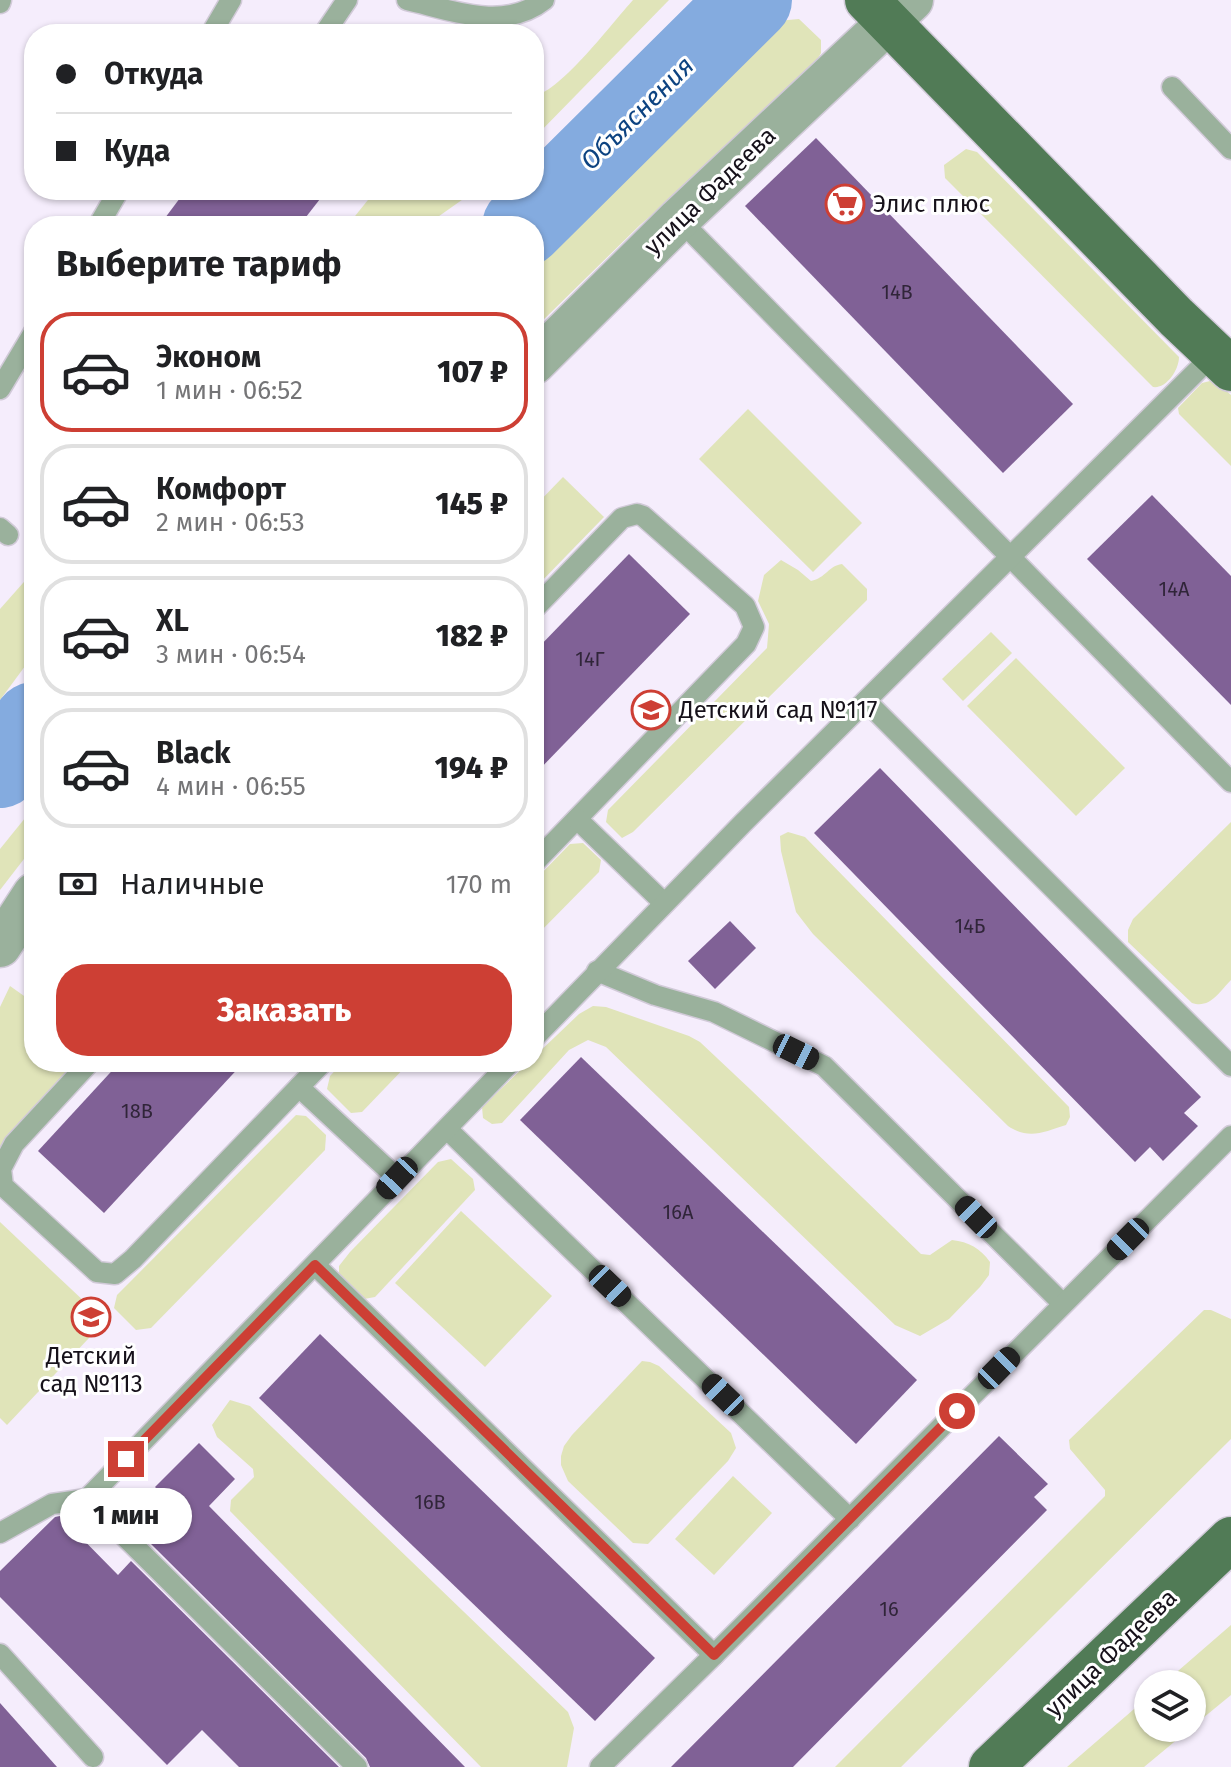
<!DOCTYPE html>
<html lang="ru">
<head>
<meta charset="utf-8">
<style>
  body { margin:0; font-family:"Fira Sans",sans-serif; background:#f6f6f6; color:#202124; height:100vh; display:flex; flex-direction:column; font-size:30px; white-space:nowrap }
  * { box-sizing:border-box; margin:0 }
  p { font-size:26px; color:#757577 }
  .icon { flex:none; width:44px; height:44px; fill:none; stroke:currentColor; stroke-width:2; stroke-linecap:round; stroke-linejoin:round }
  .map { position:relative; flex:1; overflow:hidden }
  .details { position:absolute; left:24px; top:216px; width:520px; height:856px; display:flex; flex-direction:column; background:#fff; border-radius:32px; box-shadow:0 2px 6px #0004 }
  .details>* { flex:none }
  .top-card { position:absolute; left:24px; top:24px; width:520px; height:176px; border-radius:32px; box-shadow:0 2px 6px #0004; display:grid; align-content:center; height:176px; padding:0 32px; background:#fff }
  .controls { position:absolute; left:1134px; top:1670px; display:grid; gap:16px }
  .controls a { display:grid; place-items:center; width:72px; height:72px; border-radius:50%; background:#fff; box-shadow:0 2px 6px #0004; font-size:40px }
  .end { position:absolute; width:36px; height:36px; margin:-18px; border:10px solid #cd3f34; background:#fff; box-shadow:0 0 0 4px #fff }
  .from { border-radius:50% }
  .bubble { position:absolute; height:56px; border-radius:28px; background:#fff; box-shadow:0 2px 6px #0004; font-size:26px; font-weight:800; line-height:56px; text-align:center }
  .car { position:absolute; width:24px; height:48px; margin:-24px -12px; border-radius:10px; box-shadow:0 0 6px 2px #0007; background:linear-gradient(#222 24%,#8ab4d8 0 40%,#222 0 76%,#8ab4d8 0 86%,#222 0) }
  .top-card b { display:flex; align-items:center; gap:28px; height:76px; font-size:30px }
  .top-card b+b { border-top:2px solid #e0e0e0 }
  .top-card i { width:20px; height:20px; background:#202124 }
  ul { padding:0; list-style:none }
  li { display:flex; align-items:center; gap:24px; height:120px; margin:0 16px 12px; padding:0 16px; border:4px solid #e0e0e0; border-radius:32px }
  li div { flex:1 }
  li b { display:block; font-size:30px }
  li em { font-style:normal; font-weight:800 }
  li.current { border-color:#cd3f34 }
  li>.icon { width:72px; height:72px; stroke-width:1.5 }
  h2 { padding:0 32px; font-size:36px; line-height:96px }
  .pay { display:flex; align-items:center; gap:20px; height:88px; padding:0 32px; font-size:30px }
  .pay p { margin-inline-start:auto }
  .action { display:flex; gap:16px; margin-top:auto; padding:16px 32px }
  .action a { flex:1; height:92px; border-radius:32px; background:#cd3f34; color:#fff; font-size:32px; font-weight:800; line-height:92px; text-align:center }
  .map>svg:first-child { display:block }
</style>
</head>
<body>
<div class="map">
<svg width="1231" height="1767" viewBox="0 0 1231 1767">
  <rect width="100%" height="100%" fill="#f5edfc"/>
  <g fill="#e0e4b9">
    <path d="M 633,0 L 669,0 L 534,138 L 534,96 C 561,91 613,22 633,0 Z"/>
    <polygon points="799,19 821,40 821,53 813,67 668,201 640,225 534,329 534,269 777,21"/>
    <path d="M 966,149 L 977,152 L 1179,357 C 1179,370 1166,389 1153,387 L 945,178 L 944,165 Z"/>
    <polygon points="376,190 476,190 425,226 347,226"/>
    <polygon points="1210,381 1217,383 1231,395 1231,466 1179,414 1178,408 1202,383"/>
    <polygon points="748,409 862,523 813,572 699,459"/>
    <polygon points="563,477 604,517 534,589 534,507"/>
    <path d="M 781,560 L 798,570 L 811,581 C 826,578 828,566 842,564 L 867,589 L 867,600 L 633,832 L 622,838 L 606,822 L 608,810 L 767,648 L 769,624 L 758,601 L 764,575 Z"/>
    <polygon points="31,574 34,574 34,654 0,700 0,609"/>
    <polygon points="991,632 1012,653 963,701 942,679"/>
    <polygon points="1016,658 1125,768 1076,816 967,706"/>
    <polygon points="34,807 34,846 0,890 0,849"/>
    <path d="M 1231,822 L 1231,980 C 1219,992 1210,1009 1192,1003 L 1128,942 L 1128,930 L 1133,919 Z"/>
    <path d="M 788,832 L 805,837 L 1069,1107 L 1070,1117 L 1066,1125 C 1044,1132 1029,1140 1008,1126 L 813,934 L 796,912 L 781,851 L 780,836 Z"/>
    <polygon points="583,843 601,860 599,872 534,938 534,881 570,844"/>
    <polygon points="10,986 34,1003 34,1062 78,1062 0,1149 0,1007"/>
    <path d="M 593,1006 L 606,1007 L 689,1036 L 700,1042 L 751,1090 L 921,1254 L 930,1255 L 952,1240 C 969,1242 980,1248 990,1262 L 989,1275 L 980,1287 L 949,1319 L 920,1336 L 895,1325 L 606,1047 L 588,1040 L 569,1050 L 502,1123 L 492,1124 L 483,1118 L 482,1107 L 529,1062 L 534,1062 L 534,1057 L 579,1014 Z"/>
    <polygon points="343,1062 410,1062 362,1112 351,1113 327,1089 330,1076"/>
    <polygon points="296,1115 306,1116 326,1135 325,1150 151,1328 136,1330 114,1308 117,1295"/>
    <polygon points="451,1159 473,1179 475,1190 375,1297 364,1299 339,1277 339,1266 350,1252 438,1162"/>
    <polygon points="461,1211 552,1296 485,1367 395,1283"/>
    <polygon points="0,1222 105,1321 7,1425 0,1418"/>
    <polygon points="1204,1310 1211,1310 1231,1319 1231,1439 901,1767 835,1767 1105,1496 1105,1490 1070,1449 1069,1440"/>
    <polygon points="642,1361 650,1362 659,1366 731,1433 736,1448 728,1461 648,1544 633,1543 568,1481 561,1465 561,1456 564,1446 572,1435"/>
    <polygon points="230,1400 250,1406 568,1712 574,1728 567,1767 481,1767 230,1511 231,1500 254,1477 253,1469 217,1437 212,1425"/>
    <polygon points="733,1476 772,1513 714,1575 675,1539"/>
    <polygon points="1231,1625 1231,1695 1192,1727 1192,1684 1163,1684"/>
    <polygon points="1148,1697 1148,1728 1191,1728 1144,1767 1067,1767"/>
  </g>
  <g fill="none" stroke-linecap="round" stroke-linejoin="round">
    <g stroke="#84abdf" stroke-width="82">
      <polyline points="523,226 751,0"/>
      <polyline points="0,767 34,723"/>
    </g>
  </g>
  <g fill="#806196">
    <polygon points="816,138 1073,404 1003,473 745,206"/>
    <polygon points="186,190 327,190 299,226 159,226"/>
    <polygon points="1152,495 1231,576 1231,705 1087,559"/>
    <polygon points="629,554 690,614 534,775 534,652"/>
    <polygon points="880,768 1201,1097 1184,1113 1198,1126 1163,1161 1150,1147 1135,1162 814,833"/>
    <polygon points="730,921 756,948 715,989 688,961"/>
    <polygon points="581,1057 917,1380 856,1444 520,1120"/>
    <polygon points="120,1062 244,1062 104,1213 38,1151"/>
    <polygon points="320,1334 655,1658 595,1721 259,1398"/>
    <polygon points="999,1436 1048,1484 1034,1497 1047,1510 793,1767 671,1767"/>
    <polygon points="199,1443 235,1479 209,1506 465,1767 370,1767 366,1758 150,1543 181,1513 155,1487"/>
    <polygon points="60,1516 118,1575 131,1561 339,1767 239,1767 202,1730 167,1765 0,1597 0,1571 55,1517"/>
    <polygon points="0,1703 57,1767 0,1767"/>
  </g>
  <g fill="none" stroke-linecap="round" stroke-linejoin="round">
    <defs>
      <g id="lane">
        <path d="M 407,0 C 451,10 504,32 544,0"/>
        <polyline points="0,3 1,0"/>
        <polyline points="211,34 231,0"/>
        <polyline points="324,34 347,0"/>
        <polyline points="1172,87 1231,149"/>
        <polyline points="679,219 1231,782"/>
        <polyline points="98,226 119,190"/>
        <polyline points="0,389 34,332"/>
        <polyline points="0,528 8,535"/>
        <polyline points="534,609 622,518 637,514 643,516 745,606 754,627 746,644 534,863"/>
        <polyline points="866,701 1231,1066"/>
        <polyline points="577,819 664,903"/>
        <polyline points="597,971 655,995 714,1012 824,1066 1063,1304"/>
        <polyline points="534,1038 743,823 1214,354"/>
        <polyline points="90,1062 14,1144 1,1169 3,1186 97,1272 115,1274 133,1259 323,1062"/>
        <polyline points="299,1087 397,1178"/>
        <polyline points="447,1129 850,1519"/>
        <polyline points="315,1265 714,1655"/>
        <polyline points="87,1499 357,1767"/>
        <polyline points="0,1533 52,1504 87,1499 511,1062"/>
        <polyline points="0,1654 93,1757"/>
        <polyline points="600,1767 714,1655 1231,1136"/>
      </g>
      <g id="street">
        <polyline points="534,363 679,219 912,0"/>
        <polyline points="0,946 34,894"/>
      </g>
      <g id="primary">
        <polyline points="867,0 1176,317 1231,369"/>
        <polyline points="991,1767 1231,1539"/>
      </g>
    </defs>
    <use href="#lane" stroke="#d1cad8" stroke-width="23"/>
    <use href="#street" stroke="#d1cad8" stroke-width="45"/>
    <use href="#primary" stroke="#d1cad8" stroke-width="47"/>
    <use href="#lane" stroke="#9ab19c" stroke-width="20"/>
    <use href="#street" stroke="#9ab19c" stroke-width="42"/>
    <use href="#primary" stroke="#517b56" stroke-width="44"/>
  </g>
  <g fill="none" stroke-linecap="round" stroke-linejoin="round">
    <polyline stroke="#cd3f34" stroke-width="10" points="126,1459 315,1265 714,1655 957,1411"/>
  </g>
  <defs>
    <symbol id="supermarket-ring" viewBox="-11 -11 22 22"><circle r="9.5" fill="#fff" stroke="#cd3f34" stroke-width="1.5"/><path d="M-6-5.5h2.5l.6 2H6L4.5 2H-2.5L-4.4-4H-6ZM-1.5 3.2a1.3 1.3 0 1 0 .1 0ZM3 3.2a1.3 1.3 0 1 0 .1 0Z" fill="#cd3f34"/></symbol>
    <symbol id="school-ring" viewBox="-11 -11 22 22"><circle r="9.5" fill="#fff" stroke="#cd3f34" stroke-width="1.5"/><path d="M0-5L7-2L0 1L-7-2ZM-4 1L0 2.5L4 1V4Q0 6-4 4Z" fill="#cd3f34"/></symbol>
  </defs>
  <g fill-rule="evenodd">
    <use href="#supermarket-ring" x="823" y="182" width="44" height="44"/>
    <use href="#school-ring" x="629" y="688" width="44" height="44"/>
    <use href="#school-ring" x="69" y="1295" width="44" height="44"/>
  </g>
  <g text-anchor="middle" stroke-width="6" stroke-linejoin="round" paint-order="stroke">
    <g font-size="20" fill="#302539">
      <text x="897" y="299">14В</text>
      <text x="1174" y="596">14А</text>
      <text x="590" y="666">14Г</text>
      <text x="970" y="933">14Б</text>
      <text x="137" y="1118">18В</text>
      <text x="678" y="1219">16А</text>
      <text x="430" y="1509">16В</text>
      <text x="889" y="1616">16</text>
    </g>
    <g font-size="24" fill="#16111a" stroke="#fff">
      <text transform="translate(710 191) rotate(-44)" y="8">улица Фадеева</text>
      <text transform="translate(1111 1653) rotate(-44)" y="8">улица Фадеева</text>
    </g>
    <g font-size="24" fill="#16111a" stroke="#fff" text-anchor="start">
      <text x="873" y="212">Элис плюс</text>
      <text x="679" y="718">Детский сад №117</text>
      <text x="91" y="1364" text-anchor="middle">Детский<tspan x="91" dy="28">сад №113</tspan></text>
    </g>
    <g font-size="26" font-style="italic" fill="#0d4381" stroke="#fff">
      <text transform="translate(637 113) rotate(-45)" y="9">Объяснения</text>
    </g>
  </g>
</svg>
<div class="controls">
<a><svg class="icon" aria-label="layers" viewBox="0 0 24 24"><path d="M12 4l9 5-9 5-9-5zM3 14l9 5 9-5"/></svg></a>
</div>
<i class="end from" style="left:957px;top:1411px"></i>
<i class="end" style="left:126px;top:1459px"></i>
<div class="bubble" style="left:60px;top:1488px;width:132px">1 мин</div>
<i class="car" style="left:796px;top:1052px;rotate:116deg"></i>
<i class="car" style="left:397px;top:1178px;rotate:223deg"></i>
<i class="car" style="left:976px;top:1217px;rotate:315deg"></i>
<i class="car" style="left:1128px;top:1239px;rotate:225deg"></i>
<i class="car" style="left:610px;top:1286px;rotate:134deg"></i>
<i class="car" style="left:999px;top:1368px;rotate:45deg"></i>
<i class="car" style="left:723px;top:1395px;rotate:314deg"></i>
<div class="top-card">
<b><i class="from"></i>Откуда</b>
<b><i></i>Куда</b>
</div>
<section class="details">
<h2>Выберите тариф</h2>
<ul>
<li class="current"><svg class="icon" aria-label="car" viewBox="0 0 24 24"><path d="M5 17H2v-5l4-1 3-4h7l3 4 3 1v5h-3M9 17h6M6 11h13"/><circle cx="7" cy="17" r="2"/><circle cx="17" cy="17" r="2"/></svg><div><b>Эконом</b><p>1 мин · 06:52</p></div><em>107 ₽</em></li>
<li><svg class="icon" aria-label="car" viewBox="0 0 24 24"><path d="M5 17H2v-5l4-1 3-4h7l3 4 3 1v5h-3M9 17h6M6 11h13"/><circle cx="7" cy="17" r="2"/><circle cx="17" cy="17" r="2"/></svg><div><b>Комфорт</b><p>2 мин · 06:53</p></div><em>145 ₽</em></li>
<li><svg class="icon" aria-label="car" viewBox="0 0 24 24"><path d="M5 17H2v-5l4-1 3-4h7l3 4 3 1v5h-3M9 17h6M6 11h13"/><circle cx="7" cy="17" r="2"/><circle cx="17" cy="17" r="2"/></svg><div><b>XL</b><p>3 мин · 06:54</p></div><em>182 ₽</em></li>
<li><svg class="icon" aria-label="car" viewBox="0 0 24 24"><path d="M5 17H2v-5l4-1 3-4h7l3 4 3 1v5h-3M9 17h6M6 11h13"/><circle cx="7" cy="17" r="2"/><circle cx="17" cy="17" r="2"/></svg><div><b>Black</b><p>4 мин · 06:55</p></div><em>194 ₽</em></li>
</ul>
<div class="pay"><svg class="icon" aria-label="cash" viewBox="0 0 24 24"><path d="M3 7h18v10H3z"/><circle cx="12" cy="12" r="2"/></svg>Наличные<p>170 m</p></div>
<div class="action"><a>Заказать</a></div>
</section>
</div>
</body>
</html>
